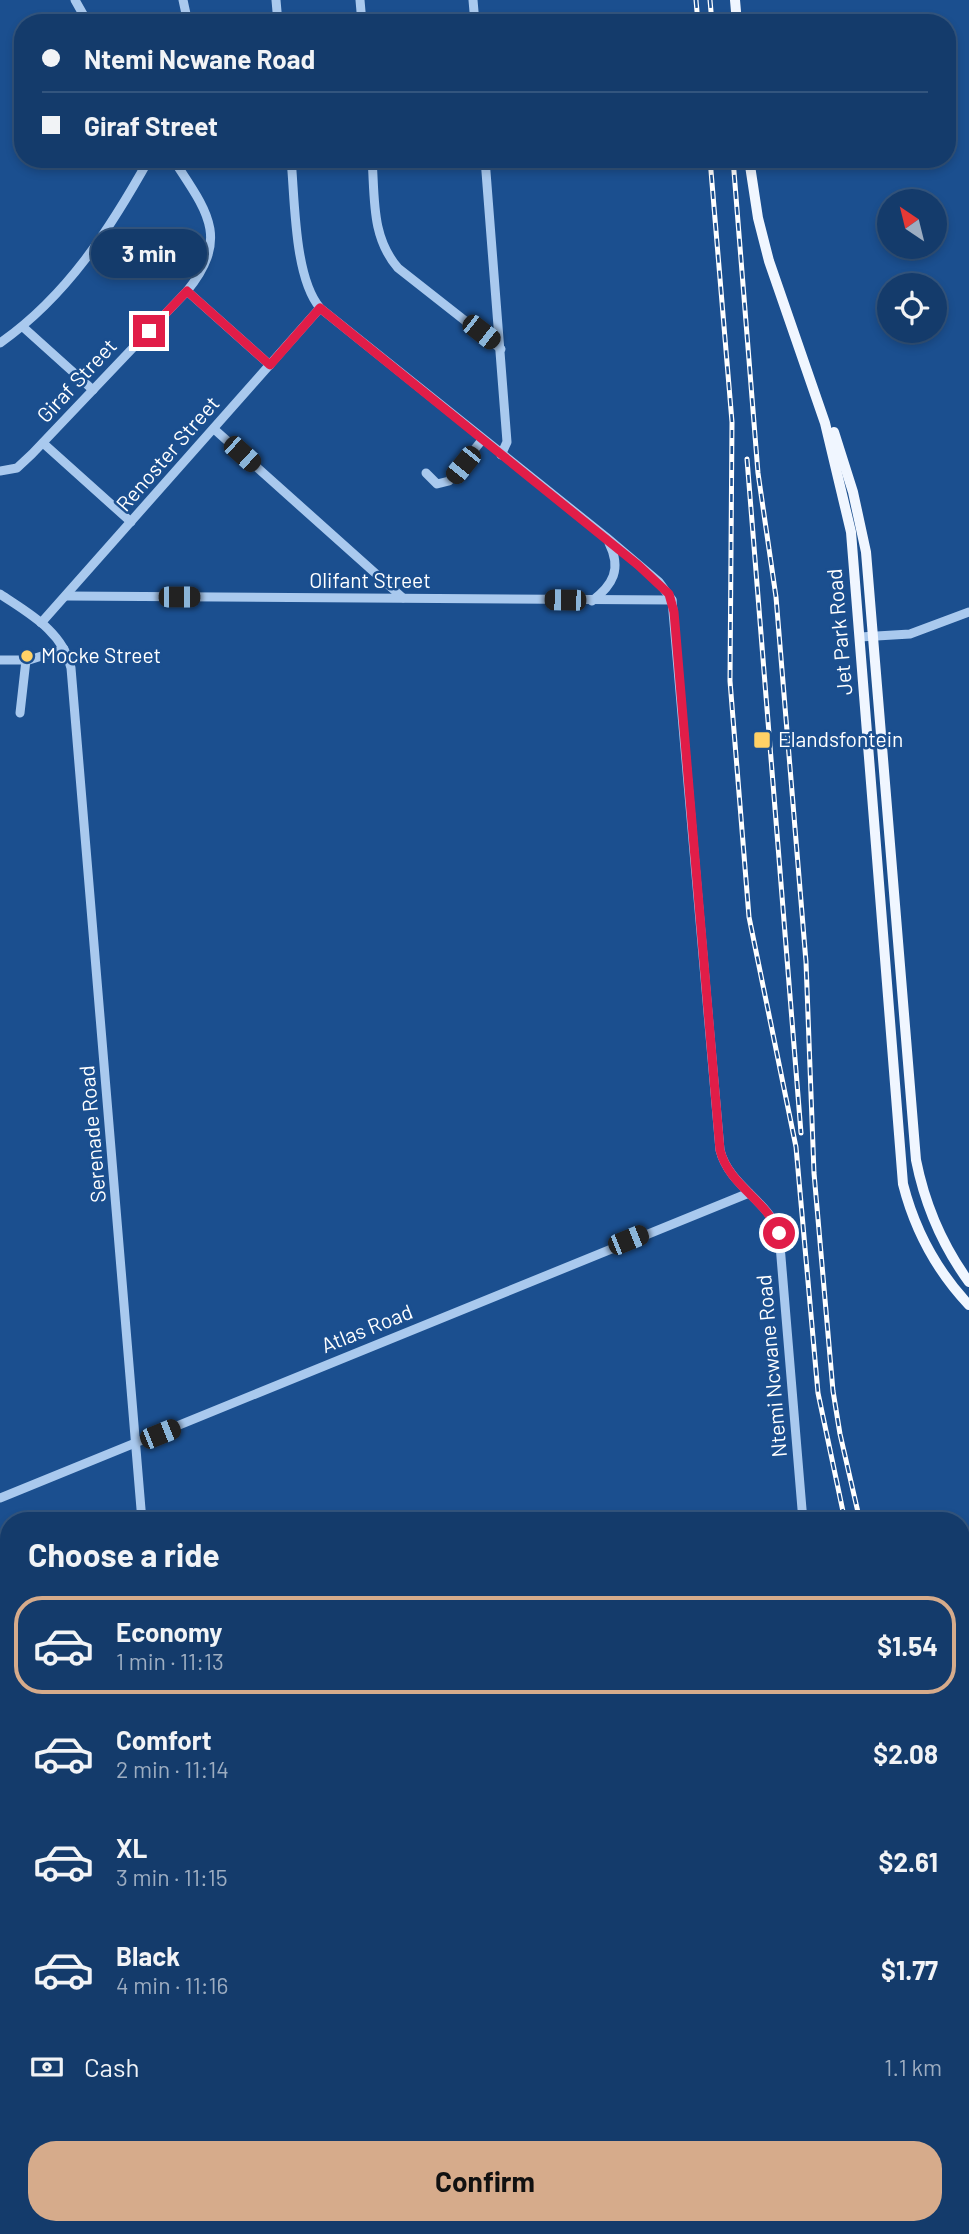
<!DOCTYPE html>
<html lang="en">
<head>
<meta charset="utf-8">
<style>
  body { margin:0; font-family:Barlow,sans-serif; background:#1d4271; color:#f1f3f6; height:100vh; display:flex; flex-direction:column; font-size:26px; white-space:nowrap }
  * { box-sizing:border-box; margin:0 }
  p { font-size:23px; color:#9dadc1 }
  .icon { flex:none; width:38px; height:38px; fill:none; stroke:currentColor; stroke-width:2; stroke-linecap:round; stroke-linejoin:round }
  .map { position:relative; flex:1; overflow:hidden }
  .drawer { position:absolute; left:0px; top:1512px; width:970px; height:723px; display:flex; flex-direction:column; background:#143b6b; border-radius:28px 28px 0 0; box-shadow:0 4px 10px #0003,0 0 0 2px #33557e }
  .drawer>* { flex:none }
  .guide { position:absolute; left:14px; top:14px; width:942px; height:154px; border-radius:28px; box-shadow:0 4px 10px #0003,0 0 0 2px #33557e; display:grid; align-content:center; height:154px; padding:0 28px; background:#143b6b }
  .needle { width:46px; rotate:325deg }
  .buttons { position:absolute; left:877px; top:189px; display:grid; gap:14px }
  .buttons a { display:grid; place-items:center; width:70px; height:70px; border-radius:50%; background:#143b6b; box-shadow:0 4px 10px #0003,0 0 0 2px #33557e; font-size:35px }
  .end { position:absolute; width:32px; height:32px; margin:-16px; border:9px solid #e11d48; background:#fff; box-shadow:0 0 0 4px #fff }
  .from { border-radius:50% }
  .bubble { position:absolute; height:49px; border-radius:24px; background:#143b6b; box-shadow:0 4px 10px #0003,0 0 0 2px #33557e; font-size:23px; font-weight:700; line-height:49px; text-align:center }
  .car { position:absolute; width:21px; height:42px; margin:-21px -10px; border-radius:9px; box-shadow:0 0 5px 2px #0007; background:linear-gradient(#222 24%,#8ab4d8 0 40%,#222 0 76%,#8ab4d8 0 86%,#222 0) }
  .guide b { display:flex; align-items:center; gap:24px; height:66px; font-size:26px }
  .guide b+b { border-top:2px solid #33557e }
  .guide i { width:18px; height:18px; background:#f1f3f6 }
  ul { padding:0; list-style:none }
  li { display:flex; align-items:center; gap:21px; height:98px; margin:0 14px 10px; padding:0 14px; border:4px solid transparent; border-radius:28px }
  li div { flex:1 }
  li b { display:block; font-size:26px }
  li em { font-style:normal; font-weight:700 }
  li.active { border-color:#d6ab8b }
  li>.icon { width:63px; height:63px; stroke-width:1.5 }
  h2 { padding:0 28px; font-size:32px; line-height:84px }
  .pay { display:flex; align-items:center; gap:18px; height:77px; padding:0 28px; font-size:26px }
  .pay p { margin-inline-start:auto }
  .button { display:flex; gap:14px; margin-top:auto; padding:14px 28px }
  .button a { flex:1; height:80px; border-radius:28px; background:#d6ab8b; color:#111; font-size:28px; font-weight:700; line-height:80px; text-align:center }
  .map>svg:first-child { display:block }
</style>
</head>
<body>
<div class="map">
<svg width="969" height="2234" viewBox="0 0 969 2234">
  <rect width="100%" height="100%" fill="#1b4f8f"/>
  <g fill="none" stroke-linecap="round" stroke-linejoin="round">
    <g stroke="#a9c9ee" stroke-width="9">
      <polyline points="75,0 88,23"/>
      <polyline points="183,0 188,23"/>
      <polyline points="276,0 278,23"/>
      <polyline points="360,0 362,23"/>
      <polyline points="473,0 475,23"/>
      <path d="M 291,159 C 295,200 294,277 320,308 L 606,537 L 659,582 L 672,600 L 720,1150 C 729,1186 768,1200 779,1233 L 803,1521"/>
      <path d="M 372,159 C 375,198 371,237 398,268 L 501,349"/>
      <polyline points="485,159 507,442 501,455"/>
      <polyline points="187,291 270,365"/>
      <polyline points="23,327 93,390"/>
      <path d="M 0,343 C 67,296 110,229 149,159"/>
      <polyline points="214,429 403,598"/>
      <polyline points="43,443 131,522"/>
      <path d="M 0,471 L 17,468 L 32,454 L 187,291 C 231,237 206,210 173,159"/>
      <polyline points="426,473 437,484 449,481 482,440"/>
      <path d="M 0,594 C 28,613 63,631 71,668 L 142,1521"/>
      <polyline points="67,596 672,600"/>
      <path d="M 592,601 C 613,585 622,569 609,543"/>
      <polyline points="41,623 320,308"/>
      <polyline points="860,637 910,634 969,612"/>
      <polyline points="0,660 29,660 64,649"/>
      <polyline points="20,713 26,660"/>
      <polyline points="0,1498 749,1193"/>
    </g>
    <g stroke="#f0f6ff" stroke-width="10">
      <polyline points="735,0 737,23"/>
      <path d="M 749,159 L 758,218 L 769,261 L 825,423 L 851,532 L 903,1184 C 915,1231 936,1270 969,1305"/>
      <path d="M 834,432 L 853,492 L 866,552 L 916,1160 C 925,1205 942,1245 969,1282"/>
      <polyline points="961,1552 969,1543"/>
      <polyline points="961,1569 969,1563"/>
      <polyline points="0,1665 9,1667"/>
      <polyline points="755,2234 757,2226"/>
      <polyline points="775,2234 777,2226"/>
    </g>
    <g stroke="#fff" stroke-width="12">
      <polyline points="961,2164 969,2175"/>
      <polyline points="0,2209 9,2210"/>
      <polyline points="111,2226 144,2230 338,2234"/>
      <polyline points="364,2234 413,2226"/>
    </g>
    <defs>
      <g id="rail">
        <polyline points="696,0 698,23"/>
        <polyline points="710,0 712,23"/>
        <polyline points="710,159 732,422 730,681 749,917 796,1147 818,1393 845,1521"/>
        <polyline points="733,159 758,473 776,597 806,962 814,1173 833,1391 840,1434 860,1521"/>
        <polyline points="747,459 801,1133"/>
        <polyline points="961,1809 969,1831"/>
        <polyline points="961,1838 969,1860"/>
      </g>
    </defs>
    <use href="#rail" stroke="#fff" stroke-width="5"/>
    <use href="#rail" stroke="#1b4f8f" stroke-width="2.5" stroke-dasharray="8" stroke-linecap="butt"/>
  </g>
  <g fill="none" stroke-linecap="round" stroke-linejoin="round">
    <path stroke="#e11d48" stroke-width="9" d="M 149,331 L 187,291 L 270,365 L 320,308 L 638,565 L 669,594 L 674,612 L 720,1150 C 729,1186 767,1200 779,1233"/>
  </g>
  <g fill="#ffd166" stroke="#1b4f8f" stroke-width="2.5">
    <circle cx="27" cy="656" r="7"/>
    <rect x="753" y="731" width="18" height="18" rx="3.5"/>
  </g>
  <g text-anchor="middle" stroke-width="5" stroke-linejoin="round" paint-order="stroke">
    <g font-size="21" fill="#fff" stroke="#1b4f8f">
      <text transform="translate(77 381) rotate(-47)" y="7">Giraf Street</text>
      <text transform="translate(168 454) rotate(-49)" y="7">Renoster Street</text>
      <text x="370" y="588">Olifant Street</text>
      <text transform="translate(840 632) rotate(-95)" y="7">Jet Park Road</text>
      <text transform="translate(93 1134) rotate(-95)" y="7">Serenade Road</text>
      <text transform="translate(367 1329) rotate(-22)" y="7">Atlas Road</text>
      <text transform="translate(772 1366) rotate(-95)" y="7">Ntemi Ncwane Road</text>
    </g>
    <g font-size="21" fill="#fff" stroke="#1b4f8f" text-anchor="start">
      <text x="41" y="663">Mocke Street</text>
      <text x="778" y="747">Elandsfontein</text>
    </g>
  </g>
</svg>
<div class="buttons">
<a><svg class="needle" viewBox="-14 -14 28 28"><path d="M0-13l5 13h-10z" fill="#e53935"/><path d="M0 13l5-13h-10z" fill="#9dadc1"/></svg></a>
<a><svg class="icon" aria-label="locate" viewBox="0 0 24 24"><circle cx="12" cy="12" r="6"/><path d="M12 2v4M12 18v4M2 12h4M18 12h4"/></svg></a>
</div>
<i class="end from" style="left:779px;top:1233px"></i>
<i class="end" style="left:149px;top:331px"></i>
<div class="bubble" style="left:91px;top:229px;width:116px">3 min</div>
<i class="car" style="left:481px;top:332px;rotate:128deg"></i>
<i class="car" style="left:242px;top:454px;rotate:132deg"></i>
<i class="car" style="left:463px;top:465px;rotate:219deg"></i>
<i class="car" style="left:179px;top:597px;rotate:90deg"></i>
<i class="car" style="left:565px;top:600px;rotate:271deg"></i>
<i class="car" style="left:628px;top:1240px;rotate:68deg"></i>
<i class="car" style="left:160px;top:1434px;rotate:68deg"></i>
<div class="guide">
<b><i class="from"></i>Ntemi Ncwane Road</b>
<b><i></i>Giraf Street</b>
</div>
<section class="drawer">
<h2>Choose a ride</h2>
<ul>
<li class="active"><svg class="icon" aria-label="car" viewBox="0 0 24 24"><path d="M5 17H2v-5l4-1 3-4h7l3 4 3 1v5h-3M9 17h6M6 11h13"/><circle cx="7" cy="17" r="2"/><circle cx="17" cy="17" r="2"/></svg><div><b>Economy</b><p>1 min · 11:13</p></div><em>$1.54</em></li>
<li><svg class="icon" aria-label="car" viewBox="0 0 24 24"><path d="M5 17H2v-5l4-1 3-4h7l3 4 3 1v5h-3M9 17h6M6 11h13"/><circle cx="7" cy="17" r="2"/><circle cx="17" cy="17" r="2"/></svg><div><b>Comfort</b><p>2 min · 11:14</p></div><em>$2.08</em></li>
<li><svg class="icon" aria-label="car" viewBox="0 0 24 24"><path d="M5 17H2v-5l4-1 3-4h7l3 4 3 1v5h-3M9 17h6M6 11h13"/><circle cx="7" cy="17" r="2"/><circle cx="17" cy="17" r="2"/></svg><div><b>XL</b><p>3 min · 11:15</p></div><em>$2.61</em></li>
<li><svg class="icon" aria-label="car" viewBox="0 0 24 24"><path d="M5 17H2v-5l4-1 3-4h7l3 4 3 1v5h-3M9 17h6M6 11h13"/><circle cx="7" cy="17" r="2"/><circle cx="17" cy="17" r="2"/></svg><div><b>Black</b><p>4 min · 11:16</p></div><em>$1.77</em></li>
</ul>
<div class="pay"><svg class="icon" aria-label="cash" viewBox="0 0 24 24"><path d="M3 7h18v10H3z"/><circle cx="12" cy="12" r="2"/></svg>Cash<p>1.1 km</p></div>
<div class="button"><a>Confirm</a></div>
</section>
</div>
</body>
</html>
